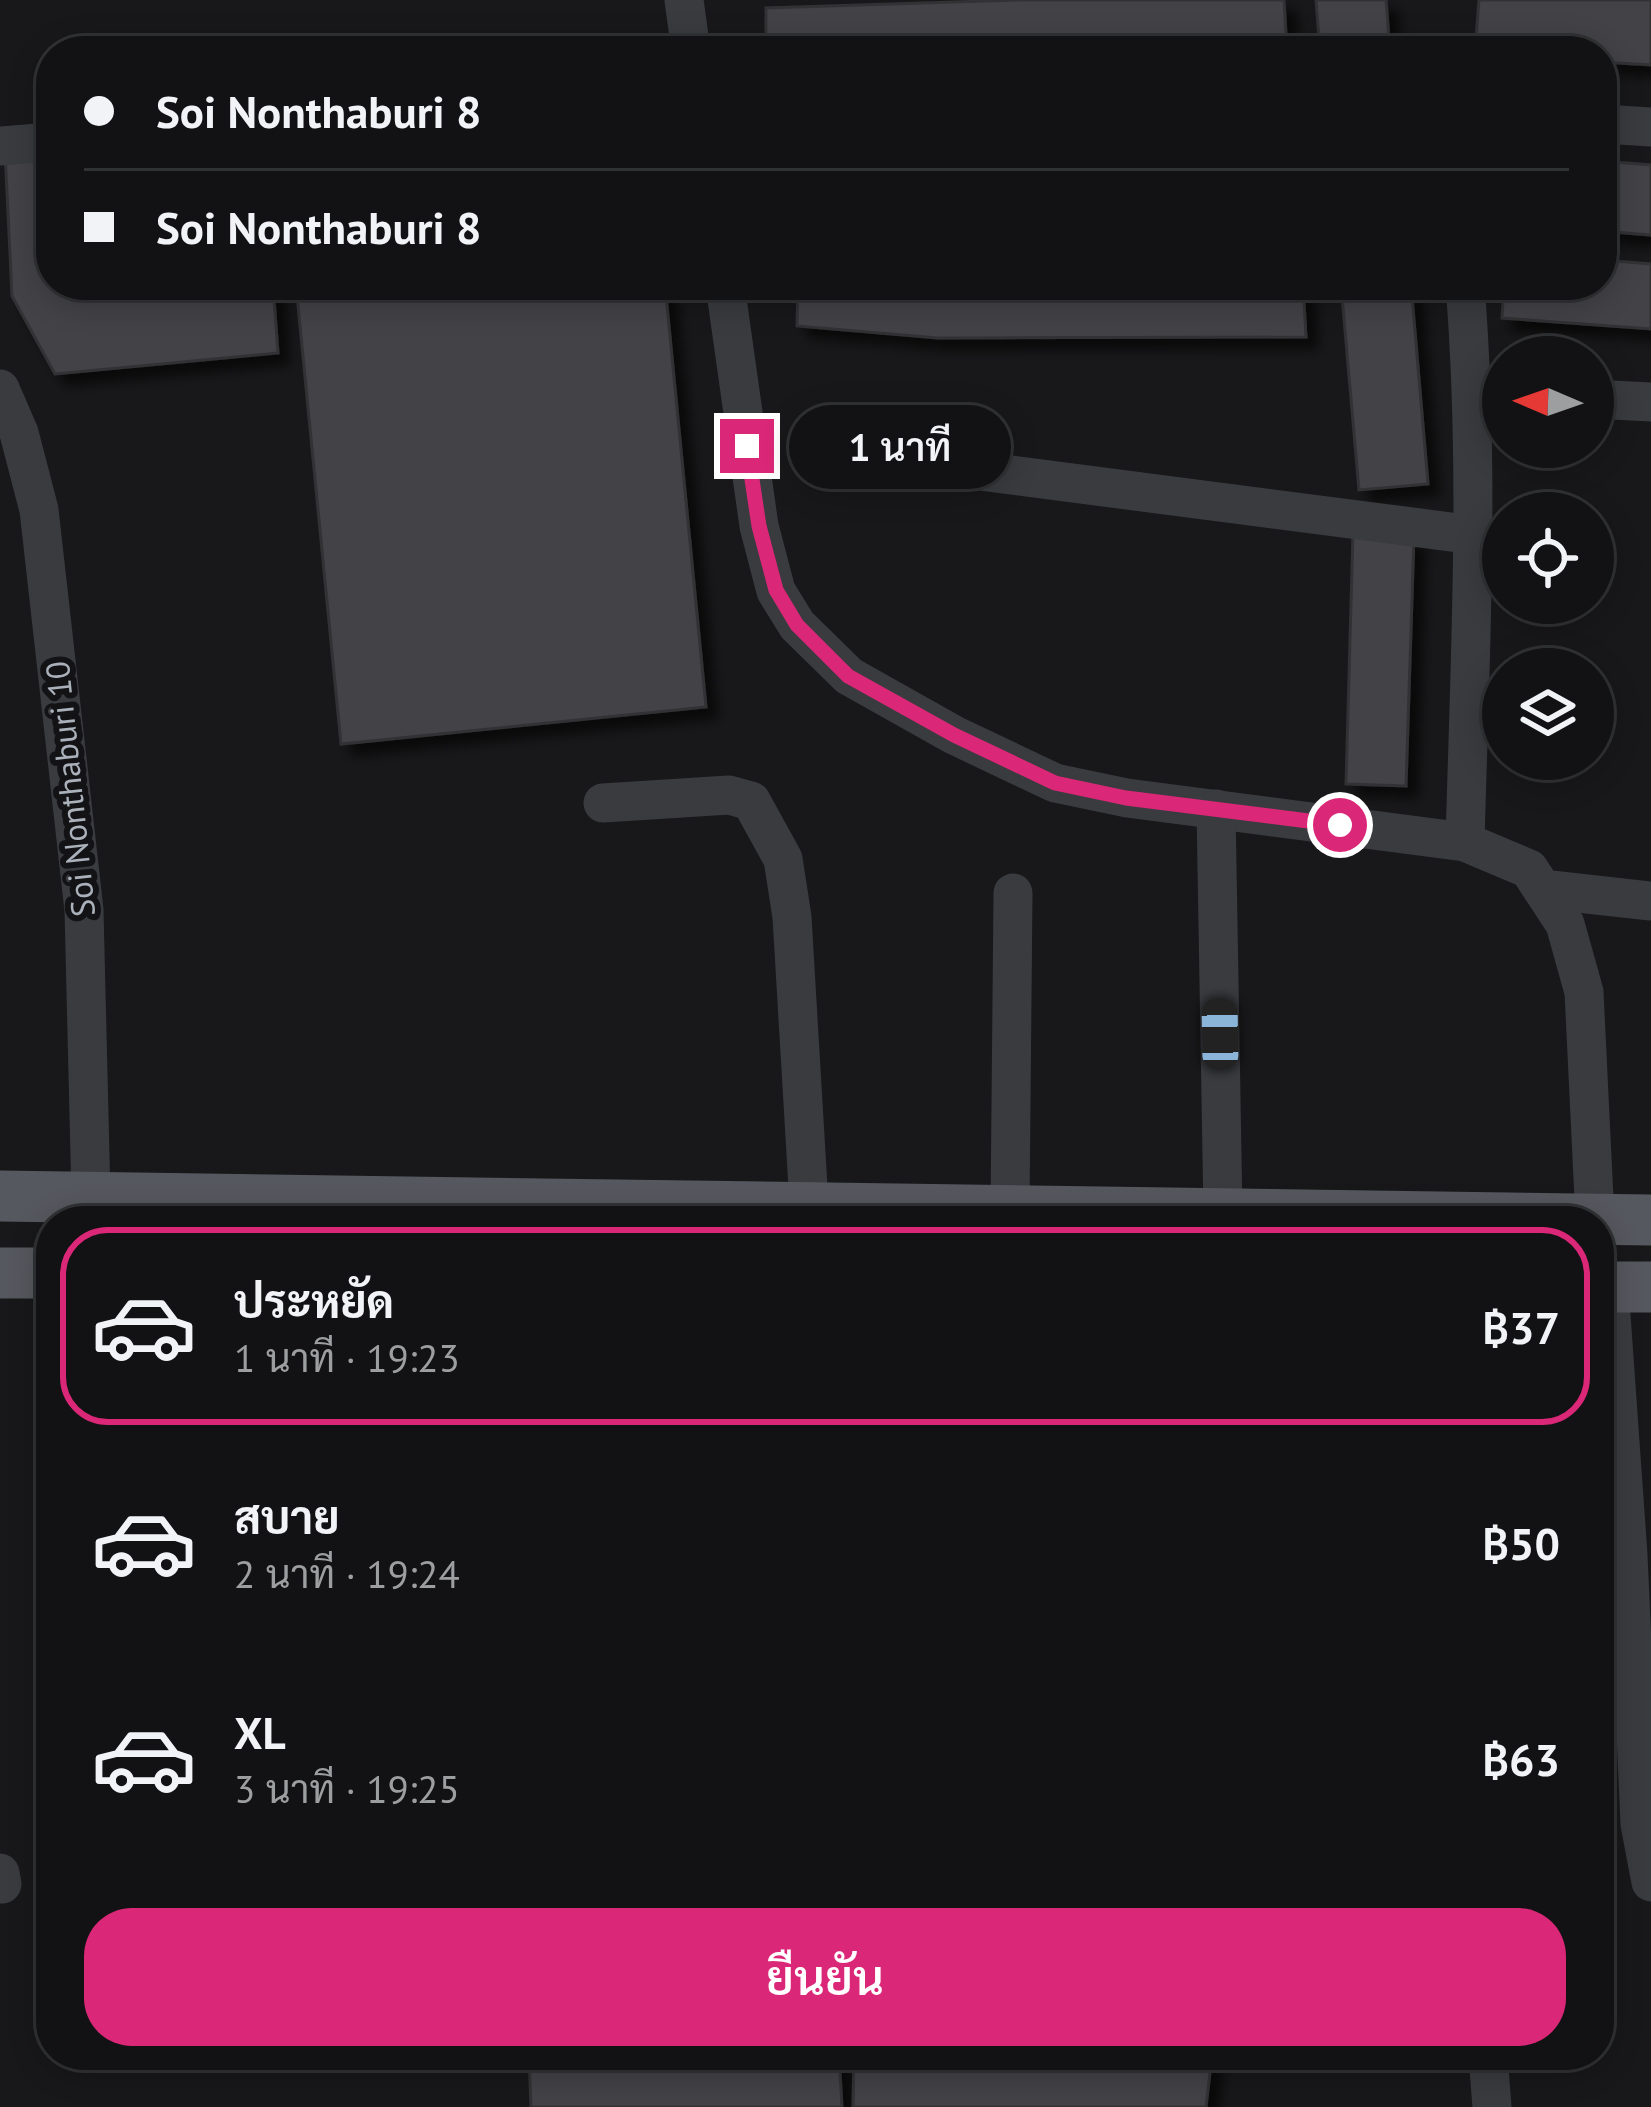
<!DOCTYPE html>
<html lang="th">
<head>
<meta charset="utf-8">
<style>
  body { margin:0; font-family:"PT Sans",Sarabun,sans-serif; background:#1f2022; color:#f1f3f6; height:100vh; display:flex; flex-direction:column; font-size:45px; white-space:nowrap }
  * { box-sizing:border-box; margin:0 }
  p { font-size:39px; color:#9c9ea0 }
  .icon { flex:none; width:66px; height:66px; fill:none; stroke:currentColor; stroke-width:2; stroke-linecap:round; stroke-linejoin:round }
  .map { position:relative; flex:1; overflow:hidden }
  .sheet { position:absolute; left:36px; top:1206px; width:1578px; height:864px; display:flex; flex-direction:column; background:#121214; border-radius:48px; box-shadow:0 6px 30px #0003,0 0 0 3px #313234 }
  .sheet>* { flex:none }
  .guide { position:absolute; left:36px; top:36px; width:1581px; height:264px; border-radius:48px; box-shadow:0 6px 30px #0003,0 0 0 3px #313234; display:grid; align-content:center; height:264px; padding:0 48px; background:#121214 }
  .needle { width:78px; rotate:272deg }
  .fabs { position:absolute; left:1482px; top:336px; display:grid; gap:24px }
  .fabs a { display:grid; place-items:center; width:132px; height:132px; border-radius:50%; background:#121214; box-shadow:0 6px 30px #0003,0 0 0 3px #313234; font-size:60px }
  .end { position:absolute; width:54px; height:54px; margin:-27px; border:15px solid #db2777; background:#fff; box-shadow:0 0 0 6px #fff }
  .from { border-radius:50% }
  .bubble { position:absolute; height:84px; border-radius:42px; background:#121214; box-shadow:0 6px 30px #0003,0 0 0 3px #313234; font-size:39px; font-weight:600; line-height:84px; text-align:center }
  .car { position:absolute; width:36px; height:72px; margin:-36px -18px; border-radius:15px; box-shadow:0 0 9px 3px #0007; background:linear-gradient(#222 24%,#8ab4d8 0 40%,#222 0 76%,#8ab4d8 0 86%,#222 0) }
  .guide b { display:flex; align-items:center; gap:42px; height:114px; font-size:45px }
  .guide b+b { border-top:3px solid #313234 }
  .guide i { width:30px; height:30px; background:#f1f3f6 }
  ul { padding:21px 0 0; list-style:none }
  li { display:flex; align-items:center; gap:36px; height:198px; margin:0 24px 18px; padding:0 24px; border:6px solid transparent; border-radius:48px }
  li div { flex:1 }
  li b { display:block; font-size:45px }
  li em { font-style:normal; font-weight:600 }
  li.current { border-color:#db2777 }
  li>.icon { width:108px; height:108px; stroke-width:1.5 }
  .action { display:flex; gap:24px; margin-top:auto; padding:24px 48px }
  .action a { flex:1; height:138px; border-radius:48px; background:#db2777; color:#fff; font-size:48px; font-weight:600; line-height:138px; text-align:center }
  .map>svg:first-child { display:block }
</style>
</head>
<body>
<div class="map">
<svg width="1651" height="2107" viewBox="0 0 1651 2107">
  <defs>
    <filter id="shadow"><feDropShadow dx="11" dy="11" stdDeviation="6" flood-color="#0009"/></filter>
  </defs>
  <rect width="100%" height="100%" fill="#18181a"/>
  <g fill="#424347" stroke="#323236" stroke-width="3" filter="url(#shadow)">
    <polygon points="1017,0 1284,0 1287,51 766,51 766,8"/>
    <polygon points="1316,0 1386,0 1390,51 1320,51"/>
    <polygon points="1479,0 1651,0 1651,65 1602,62 1602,51 1475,51"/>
    <polygon points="51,151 51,285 273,285 278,353 55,374 12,296 5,152"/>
    <polygon points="1602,161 1651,165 1651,235 1602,231"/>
    <polygon points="1602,260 1651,264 1651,329 1502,318 1504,285 1602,285"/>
    <polygon points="296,285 665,285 706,707 341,744"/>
    <polygon points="798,285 1303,285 1306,337 938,338 797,326"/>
    <polygon points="1341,285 1411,285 1428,484 1359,490"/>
    <polygon points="1353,533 1414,535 1406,786 1346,784"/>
    <polygon points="529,2055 839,2055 842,2107 531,2107"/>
    <polygon points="854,2055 1212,2055 1206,2107 853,2107"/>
  </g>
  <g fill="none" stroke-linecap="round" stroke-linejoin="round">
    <g stroke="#393b3f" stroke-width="39">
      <polyline points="684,0 691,51"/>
      <polyline points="1602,124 1651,127"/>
      <polyline points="0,146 51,142"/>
      <polyline points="725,285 759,526 776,591 797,625 849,676 954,735 1055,783 1127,798 1465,842 1529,869 1542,889 1651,901"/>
      <path d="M 1465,285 C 1480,470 1470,656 1465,842"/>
      <polyline points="0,389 19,433 39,510 84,910 91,1197"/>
      <polyline points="1593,399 1651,402"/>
      <polyline points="818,450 1474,535"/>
      <polyline points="603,803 729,795 751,801 783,859 792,917 810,1221"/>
      <polyline points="1216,809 1223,1213"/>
      <polyline points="1542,889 1565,924 1584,992 1595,1219"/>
      <polyline points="1010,1210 1013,893"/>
      <polyline points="1609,1287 1628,1555 1640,1824 1651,1882"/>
      <polyline points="0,1873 2,1884"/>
      <polyline points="1488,2055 1492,2107"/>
    </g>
    <g stroke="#55585e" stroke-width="51">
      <polyline points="0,1196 1651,1220"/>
      <polyline points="0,1273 51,1273"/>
      <polyline points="1599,1287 1651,1287"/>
    </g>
  </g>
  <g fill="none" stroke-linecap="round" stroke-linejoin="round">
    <polyline stroke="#db2777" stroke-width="15" points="747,446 759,526 776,590 797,625 848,676 954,735 1055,783 1126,798 1340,825"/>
  </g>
  <g text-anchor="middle" stroke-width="12" stroke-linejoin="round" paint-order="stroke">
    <g font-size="33" fill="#aab1ba" stroke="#131315">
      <text transform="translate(70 789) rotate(-96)" y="12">Soi Nonthaburi 10</text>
    </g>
  </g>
</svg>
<div class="fabs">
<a><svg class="needle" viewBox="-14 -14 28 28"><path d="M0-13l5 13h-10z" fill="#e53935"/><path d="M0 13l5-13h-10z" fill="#9c9ea0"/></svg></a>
<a><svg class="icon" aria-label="locate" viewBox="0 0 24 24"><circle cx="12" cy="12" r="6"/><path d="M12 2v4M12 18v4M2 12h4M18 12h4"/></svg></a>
<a><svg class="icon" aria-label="layers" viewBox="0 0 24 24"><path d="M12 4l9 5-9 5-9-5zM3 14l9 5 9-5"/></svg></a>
</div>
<i class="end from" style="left:1340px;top:825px"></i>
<i class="end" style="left:747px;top:446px"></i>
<div class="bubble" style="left:789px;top:405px;width:222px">1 นาที</div>
<i class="car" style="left:1220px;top:1034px;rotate:359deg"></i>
<div class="guide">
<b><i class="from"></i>Soi Nonthaburi 8</b>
<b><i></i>Soi Nonthaburi 8</b>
</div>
<section class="sheet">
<ul>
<li class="current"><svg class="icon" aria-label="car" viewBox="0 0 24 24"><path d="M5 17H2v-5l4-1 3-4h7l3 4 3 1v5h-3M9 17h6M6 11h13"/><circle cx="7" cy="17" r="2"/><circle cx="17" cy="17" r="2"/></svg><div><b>ประหยัด</b><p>1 นาที · 19:23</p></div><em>฿37</em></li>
<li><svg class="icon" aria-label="car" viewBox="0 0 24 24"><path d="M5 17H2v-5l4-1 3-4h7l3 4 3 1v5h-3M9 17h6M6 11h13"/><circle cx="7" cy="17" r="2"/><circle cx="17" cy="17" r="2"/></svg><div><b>สบาย</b><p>2 นาที · 19:24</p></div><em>฿50</em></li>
<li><svg class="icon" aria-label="car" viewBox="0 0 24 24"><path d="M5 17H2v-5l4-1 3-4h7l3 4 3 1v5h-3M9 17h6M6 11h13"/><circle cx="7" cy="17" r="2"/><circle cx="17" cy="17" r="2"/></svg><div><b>XL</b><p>3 นาที · 19:25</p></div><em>฿63</em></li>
</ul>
<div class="action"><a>ยืนยัน</a></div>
</section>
</div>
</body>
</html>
